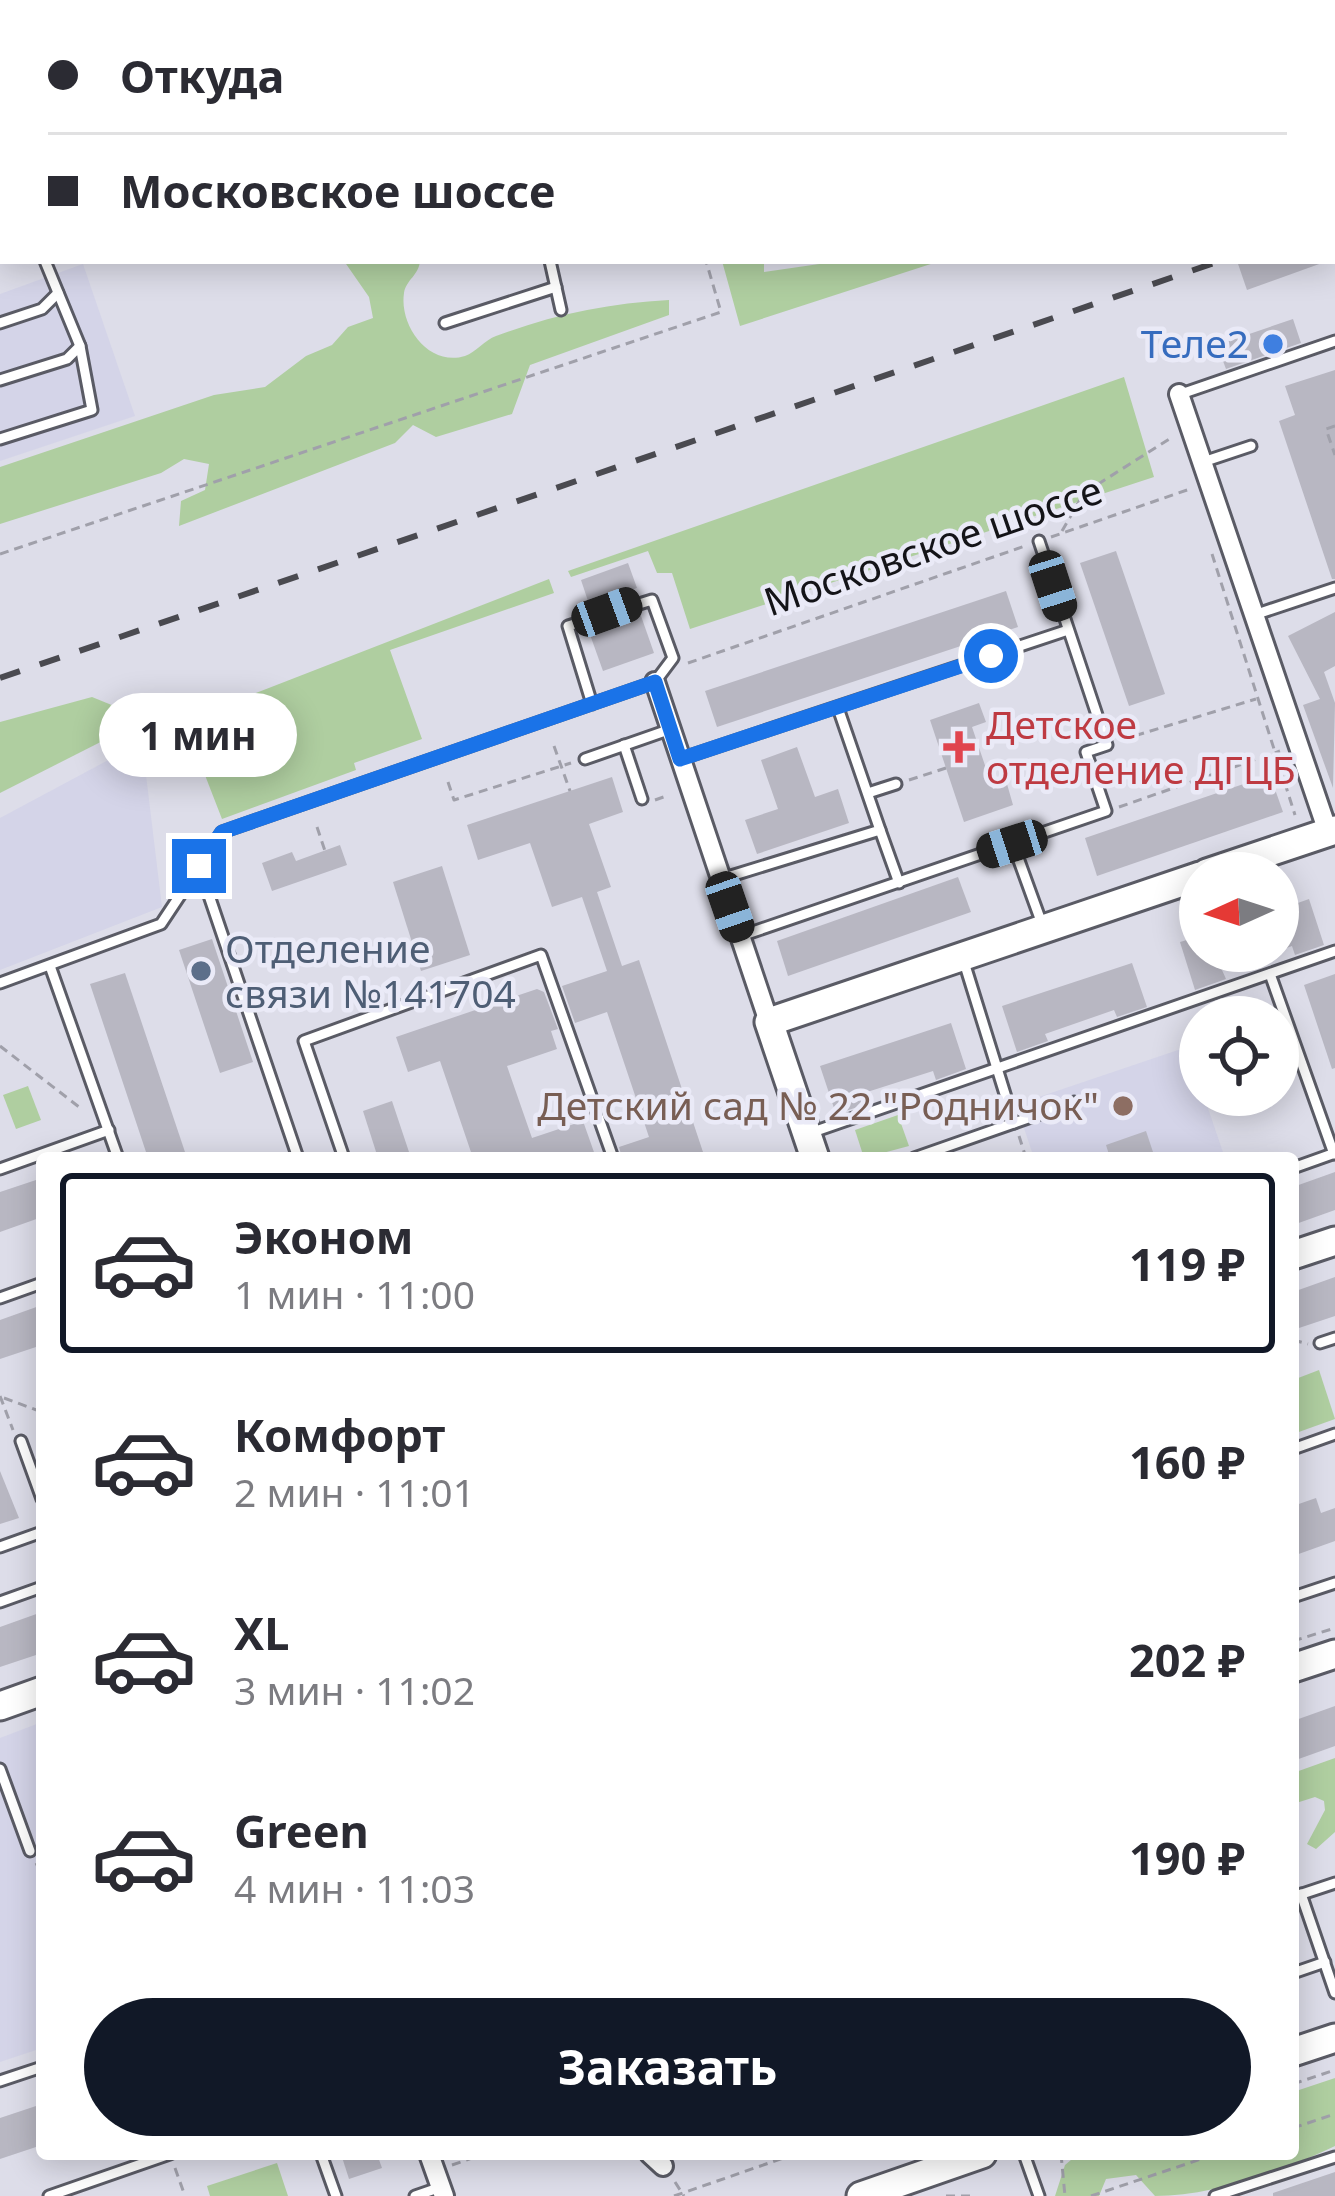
<!DOCTYPE html>
<html lang="ru">
<head>
<meta charset="utf-8">
<style>
  body { margin:0; font-family:"Noto Sans",sans-serif; background:#f2f2f3; color:#2b2b33; height:100vh; display:flex; flex-direction:column; font-size:45px; white-space:nowrap }
  * { box-sizing:border-box; margin:0 }
  p { font-size:39px; color:#7c7c81 }
  .icon { flex:none; width:66px; height:66px; fill:none; stroke:currentColor; stroke-width:2; stroke-linecap:round; stroke-linejoin:round }
  .map { position:relative; flex:1; overflow:hidden }
  .drawer { position:absolute; left:36px; top:1152px; width:1263px; height:1008px; display:flex; flex-direction:column; background:#fff; border-radius:12px; box-shadow:0 6px 30px #0003 }
  .drawer>* { flex:none }
  .top-card { position:absolute; left:0px; top:0px; width:1335px; height:264px; box-shadow:0 6px 30px #0003; display:grid; align-content:center; height:264px; padding:0 48px; background:#fff }
  .needle { width:78px; rotate:267deg }
  .buttons { position:absolute; left:1179px; top:852px; display:grid; gap:24px }
  .buttons a { display:grid; place-items:center; width:120px; height:120px; border-radius:50%; background:#fff; box-shadow:0 6px 30px #0003; font-size:60px }
  .end { position:absolute; width:54px; height:54px; margin:-27px; border:15px solid #1a73e8; background:#fff; box-shadow:0 0 0 6px #fff }
  .from { border-radius:50% }
  .bubble { position:absolute; height:84px; border-radius:42px; background:#fff; box-shadow:0 6px 30px #0003; font-size:39px; font-weight:700; line-height:84px; text-align:center }
  .car { position:absolute; width:36px; height:72px; margin:-36px -18px; border-radius:15px; box-shadow:0 0 9px 3px #0007; background:linear-gradient(#222 24%,#8ab4d8 0 40%,#222 0 76%,#8ab4d8 0 86%,#222 0) }
  .top-card b { display:flex; align-items:center; gap:42px; height:114px; font-size:45px }
  .top-card b+b { border-top:3px solid #e1e1e2 }
  .top-card i { width:30px; height:30px; background:#2b2b33 }
  ul { padding:21px 0 0; list-style:none }
  li { display:flex; align-items:center; gap:36px; height:180px; margin:0 24px 18px; padding:0 24px; border:6px solid transparent; border-radius:12px }
  li div { flex:1 }
  li b { display:block; font-size:45px }
  li em { font-style:normal; font-weight:700 }
  li.active { border-color:#111827 }
  li>.icon { width:108px; height:108px; stroke-width:1.5 }
  .cta { display:flex; gap:24px; margin-top:auto; padding:24px 48px }
  .cta a { flex:1; height:138px; border-radius:72px; background:#111827; color:#fff; font-size:48px; font-weight:700; line-height:138px; text-align:center }
  .map>svg:first-child { display:block }
</style>
</head>
<body>
<div class="map">
<svg width="1335" height="2196" viewBox="0 0 1335 2196">
  <rect width="100%" height="100%" fill="#dddde9"/>
  <g fill="#d4d4e8">
    <polygon points="751,0 1224,0 1225,3 753,3"/>
    <polygon points="83,264 135,416 0,461 0,294"/>
    <polygon points="142,742 162,907 0,970 0,818"/>
    <polygon points="1187,1047 1225,1158 1034,1158 1023,1125 1043,1118 1036,1098"/>
    <polygon points="42,1722 42,2048 0,2062 0,1738"/>
  </g>
  <g fill="#afcea0">
    <path d="M 344,261 L 420,261 C 419,275 406,280 404,293 C 399,326 429,367 465,356 C 476,352 485,340 496,336 C 552,315 609,303 669,300 L 669,315 L 530,365 L 512,414 L 436,437 L 413,425 L 395,443 L 179,526 L 181,501 L 205,490 L 209,464 L 184,459 L 161,473 L 0,524 L 0,467 L 214,395 L 265,387 L 306,356 L 332,345 L 348,327 L 373,318 L 369,297 Z"/>
    <polygon points="722,261 764,261 764,272 840,261 940,261 740,326"/>
    <polygon points="1124,377 1154,477 690,629 672,573 657,573 648,551 571,577 568,571"/>
    <polygon points="549,579 554,593 390,650 422,739 354,763 356,770 222,819 184,721"/>
    <polygon points="92,697 146,719 0,793 0,722"/>
    <polygon points="28,1086 41,1120 16,1129 3,1095"/>
    <polygon points="898,1115 909,1146 864,1158 855,1130"/>
    <polygon points="1319,1370 1335,1419 1296,1433 1293,1380"/>
    <polygon points="1335,1758 1335,1832 1316,1849 1307,1844 1325,1810 1324,1801 1315,1797 1293,1804 1293,1773"/>
    <path d="M 1335,2078 L 1335,2146 C 1283,2171 1212,2196 1155,2196 L 1136,2175 L 1106,2179 L 1099,2196 L 1055,2196 L 1065,2165 L 1078,2154 L 1293,2154 L 1293,2092 Z"/>
    <polygon points="277,2163 288,2196 210,2196 207,2186"/>
  </g>
  <g fill="#b8b7c2">
    <polygon points="1237,261 1321,261 1322,263 1247,290"/>
    <polygon points="1293,319 1301,343 1226,369 1217,345"/>
    <polygon points="1335,370 1335,579 1332,579 1279,421 1295,415 1285,386"/>
    <polygon points="1116,551 1165,694 1129,706 1080,563"/>
    <polygon points="628,563 637,588 631,590 634,596 591,610 581,580"/>
    <polygon points="1006,591 1018,627 717,727 705,691"/>
    <polygon points="1335,612 1335,666 1324,672 1335,703 1333,788 1303,705 1320,699 1288,636"/>
    <polygon points="640,613 654,653 603,671 588,629"/>
    <polygon points="979,703 986,722 972,727 993,789 1007,784 1013,805 964,822 930,720"/>
    <polygon points="797,747 815,797 838,789 849,823 757,854 745,820 778,809 761,760"/>
    <polygon points="1270,775 1283,812 1097,876 1085,838"/>
    <polygon points="612,777 623,812 589,824 611,887 597,892 622,966 639,960 705,1158 622,1158 619,1147 649,1137 607,1012 575,1023 562,986 607,971 582,897 552,907 530,843 478,860 467,825"/>
    <polygon points="340,845 347,865 272,891 262,863 292,852 296,861"/>
    <polygon points="442,866 470,955 421,971 393,882"/>
    <polygon points="958,877 971,912 788,976 777,941"/>
    <polygon points="1309,899 1324,945 1295,955 1292,946 1278,951 1278,910"/>
    <polygon points="1200,936 1200,951 1270,954 1222,970 1226,979 1195,990 1180,942"/>
    <polygon points="212,939 253,1062 220,1073 179,950"/>
    <polygon points="1132,963 1147,1007 1117,1017 1114,1010 1045,1034 1048,1041 1017,1052 1002,1006"/>
    <polygon points="125,973 187,1158 148,1158 90,984"/>
    <polygon points="1335,974 1335,1068 1332,1069 1304,985"/>
    <polygon points="537,989 544,992 558,1029 551,1031 557,1049 507,1066 532,1138 583,1121 595,1155 602,1153 603,1158 473,1158 440,1061 408,1072 396,1037"/>
    <polygon points="951,1023 966,1069 936,1080 933,1071 864,1093 867,1104 836,1114 820,1066"/>
    <polygon points="392,1101 411,1158 378,1158 363,1111"/>
    <polygon points="1146,1131 1155,1158 1110,1158 1106,1145"/>
    <polygon points="1335,1172 1335,1210 1293,1225 1293,1187"/>
    <polygon points="42,1178 42,1217 0,1232 0,1192"/>
    <polygon points="1335,1277 1335,1316 1293,1330 1293,1292"/>
    <polygon points="42,1305 42,1345 0,1359 0,1320"/>
    <polygon points="0,1471 19,1518 0,1524"/>
    <polygon points="1316,1498 1321,1513 1335,1508 1335,1541 1293,1556 1293,1506"/>
    <polygon points="42,1612 42,1653 0,1667 0,1627"/>
    <polygon points="1335,1706 1335,1746 1293,1761 1293,1721"/>
    <polygon points="42,2104 42,2145 0,2159 0,2118"/>
    <polygon points="341,2154 377,2154 382,2168 349,2179"/>
    <polygon points="1335,2172 1335,2196 1273,2196 1273,2193"/>
  </g>
  <g fill="none" stroke-linecap="round" stroke-linejoin="round">
    <defs>
      <g id="lane">
        <polyline points="533,0 534,3"/>
        <polyline points="378,3 413,0"/>
        <polyline points="1320,3 1320,0"/>
        <polyline points="0,48 3,47"/>
        <polyline points="0,141 3,150"/>
        <polyline points="550,261 561,310"/>
        <polyline points="0,323 42,309 58,293"/>
        <polyline points="445,323 556,287"/>
        <polyline points="0,380 67,359 80,346"/>
        <polyline points="1181,394 1335,341"/>
        <polyline points="0,439 92,410 80,346 45,261"/>
        <polyline points="1203,462 1251,446"/>
        <polyline points="1254,615 1335,588"/>
        <polyline points="624,745 642,799"/>
        <polyline points="585,759 671,729"/>
        <polyline points="680,759 1068,630"/>
        <polyline points="868,793 896,784"/>
        <polyline points="880,830 899,883"/>
        <polyline points="1013,844 1042,924"/>
        <polyline points="199,866 298,1158"/>
        <polyline points="721,879 880,830 838,708"/>
        <polyline points="741,936 1106,811 1086,752 1107,745 1039,541"/>
        <polyline points="964,962 1014,1123"/>
        <polyline points="50,966 118,1158"/>
        <polyline points="1270,974 1334,1154"/>
        <polyline points="0,983 161,924 222,832 655,682 673,658 652,600 568,626 592,704"/>
        <polyline points="813,1132 1335,951"/>
        <polyline points="344,1158 304,1041 541,955 613,1158"/>
        <polyline points="914,1158 1074,1102"/>
        <polyline points="1293,1168 1335,1153"/>
        <polyline points="0,1169 109,1130"/>
        <polyline points="0,1298 42,1283"/>
        <polyline points="1320,1343 1335,1338"/>
        <polyline points="21,1441 42,1499"/>
        <polyline points="1293,1449 1335,1434"/>
        <polyline points="0,1547 42,1532"/>
        <polyline points="1293,1597 1335,1583"/>
        <polyline points="0,1602 42,1587"/>
        <polyline points="0,1769 30,1851"/>
        <polyline points="1301,1894 1335,1993"/>
        <polyline points="1293,1897 1335,1883"/>
        <polyline points="1293,1973 1325,1962"/>
        <polyline points="0,2081 42,2067"/>
        <polyline points="321,2154 336,2196"/>
        <polyline points="1024,2154 1039,2196"/>
        <polyline points="49,2196 170,2154"/>
        <polyline points="415,2196 441,2187"/>
        <polyline points="1215,2196 1335,2157"/>
      </g>
      <g id="street">
        <polyline points="1179,394 1328,832"/>
        <polyline points="655,682 769,1022"/>
        <polyline points="429,2154 444,2196"/>
        <polyline points="650,2154 663,2166"/>
      </g>
      <g id="secondary">
        <polyline points="701,0 702,3"/>
        <polyline points="1332,70 1335,69"/>
        <polyline points="1207,873 1335,830"/>
        <polyline points="815,1158 769,1022 1200,876"/>
        <polyline points="1293,1255 1335,1241"/>
        <polyline points="1293,1668 1335,1654"/>
        <polyline points="0,1706 42,1691"/>
        <polyline points="1293,2052 1335,2038"/>
        <polyline points="861,2196 982,2154"/>
      </g>
    </defs>
    <use href="#lane" stroke="#5a5b65" stroke-width="15"/>
    <use href="#street" stroke="#5a5b65" stroke-width="24"/>
    <use href="#secondary" stroke="#5a5b65" stroke-width="33"/>
    <g stroke="#a0a0aa" stroke-width="3" stroke-dasharray="9 6" stroke-linecap="butt">
      <polyline points="626,0 627,3"/>
      <polyline points="1052,0 1052,3"/>
      <polyline points="1155,0 1156,3"/>
      <polyline points="1286,0 1288,3"/>
      <polyline points="1132,3 1133,0"/>
      <polyline points="1335,426 1326,429 1335,455"/>
      <polyline points="1062,531 1084,493 1171,438"/>
      <polyline points="1051,537 1190,489"/>
      <polyline points="0,554 721,312 706,261"/>
      <polyline points="1212,554 1295,815"/>
      <polyline points="688,663 1025,546"/>
      <polyline points="1121,740 1256,699"/>
      <polyline points="554,746 570,791"/>
      <polyline points="909,780 946,768"/>
      <polyline points="448,782 454,800 571,763"/>
      <polyline points="655,800 669,795"/>
      <polyline points="1119,807 1280,751"/>
      <polyline points="317,827 325,851"/>
      <polyline points="0,1046 83,1110"/>
      <polyline points="1019,1136 1026,1158"/>
      <polyline points="1293,1340 1308,1344"/>
      <polyline points="0,1396 13,1430"/>
      <polyline points="4,1398 42,1412"/>
      <polyline points="1293,1641 1335,1628"/>
      <polyline points="36,1863 42,1875"/>
      <polyline points="1293,2084 1335,2070"/>
      <polyline points="1293,2128 1335,2114"/>
      <polyline points="1061,2154 1065,2196"/>
      <polyline points="452,2165 484,2154"/>
      <polyline points="175,2168 185,2196"/>
      <polyline points="675,2182 684,2196"/>
      <polyline points="674,2196 795,2154"/>
      <polyline points="946,2196 971,2196"/>
      <polyline points="1091,2196 1216,2154"/>
    </g>
    <use href="#lane" stroke="#fff" stroke-width="9"/>
    <use href="#street" stroke="#fff" stroke-width="18"/>
    <use href="#secondary" stroke="#fff" stroke-width="27"/>
    <polyline stroke="#4a4a50" stroke-width="6" stroke-dasharray="21 21" stroke-linecap="butt" points="0,678 1220,261"/>
  </g>
  <g fill="none" stroke-linecap="round" stroke-linejoin="round">
    <polyline stroke="#1a73e8" stroke-width="15" points="199,866 222,832 655,682 680,759 991,656"/>
  </g>
  <circle fill="#3f7fe0" stroke="#eaeaf7" stroke-width="4.5" cx="1273" cy="344" r="12"/>
  <path fill="#e0444e" stroke="#eaeaf7" stroke-width="4.5" d="M953 729h12v12h12v12h-12v12h-12v-12h-12v-12h12z"/>
  <circle fill="#5c6f8a" stroke="#eaeaf7" stroke-width="4.5" cx="201" cy="971" r="12"/>
  <circle fill="#8d6e63" stroke="#eaeaf7" stroke-width="4.5" cx="1123" cy="1106" r="12"/>
  <g text-anchor="middle" stroke-width="9" stroke-linejoin="round" paint-order="stroke">
    <g font-size="39" fill="#366cbe" stroke="#eaeaf7" text-anchor="end">
      <text x="1249" y="358">Теле2</text>
    </g>
    <g font-size="39" fill="#141418" stroke="#eaeaf7">
      <text transform="translate(933 546) rotate(-19)" y="14">Московское шоссе</text>
    </g>
    <g font-size="39" fill="#be3a42" stroke="#eaeaf7" text-anchor="start">
      <text x="986" y="739">Детское<tspan x="986" dy="45">отделение ДГЦБ</tspan></text>
    </g>
    <g font-size="39" fill="#4e5e75" stroke="#eaeaf7" text-anchor="start">
      <text x="225" y="963">Отделение<tspan x="225" dy="45">связи №141704</tspan></text>
    </g>
    <g font-size="39" fill="#785e54" stroke="#eaeaf7" text-anchor="end">
      <text x="1099" y="1120">Детский сад № 22 "Родничок"</text>
    </g>
  </g>
</svg>
<div class="buttons">
<a><svg class="needle" viewBox="-14 -14 28 28"><path d="M0-13l5 13h-10z" fill="#e53935"/><path d="M0 13l5-13h-10z" fill="#7c7c81"/></svg></a>
<a><svg class="icon" aria-label="locate" viewBox="0 0 24 24"><circle cx="12" cy="12" r="6"/><path d="M12 2v4M12 18v4M2 12h4M18 12h4"/></svg></a>
</div>
<i class="end from" style="left:991px;top:656px"></i>
<i class="end" style="left:199px;top:866px"></i>
<div class="bubble" style="left:99px;top:693px;width:198px">1 мин</div>
<i class="car" style="left:1053px;top:586px;rotate:162deg"></i>
<i class="car" style="left:607px;top:612px;rotate:70deg"></i>
<i class="car" style="left:1012px;top:844px;rotate:252deg"></i>
<i class="car" style="left:730px;top:907px;rotate:161deg"></i>
<div class="top-card">
<b><i class="from"></i>Откуда</b>
<b><i></i>Московское шоссе</b>
</div>
<section class="drawer">
<ul>
<li class="active"><svg class="icon" aria-label="car" viewBox="0 0 24 24"><path d="M5 17H2v-5l4-1 3-4h7l3 4 3 1v5h-3M9 17h6M6 11h13"/><circle cx="7" cy="17" r="2"/><circle cx="17" cy="17" r="2"/></svg><div><b>Эконом</b><p>1 мин · 11:00</p></div><em>119 ₽</em></li>
<li><svg class="icon" aria-label="car" viewBox="0 0 24 24"><path d="M5 17H2v-5l4-1 3-4h7l3 4 3 1v5h-3M9 17h6M6 11h13"/><circle cx="7" cy="17" r="2"/><circle cx="17" cy="17" r="2"/></svg><div><b>Комфорт</b><p>2 мин · 11:01</p></div><em>160 ₽</em></li>
<li><svg class="icon" aria-label="car" viewBox="0 0 24 24"><path d="M5 17H2v-5l4-1 3-4h7l3 4 3 1v5h-3M9 17h6M6 11h13"/><circle cx="7" cy="17" r="2"/><circle cx="17" cy="17" r="2"/></svg><div><b>XL</b><p>3 мин · 11:02</p></div><em>202 ₽</em></li>
<li><svg class="icon" aria-label="car" viewBox="0 0 24 24"><path d="M5 17H2v-5l4-1 3-4h7l3 4 3 1v5h-3M9 17h6M6 11h13"/><circle cx="7" cy="17" r="2"/><circle cx="17" cy="17" r="2"/></svg><div><b>Green</b><p>4 мин · 11:03</p></div><em>190 ₽</em></li>
</ul>
<div class="cta"><a>Заказать</a></div>
</section>
</div>
</body>
</html>
